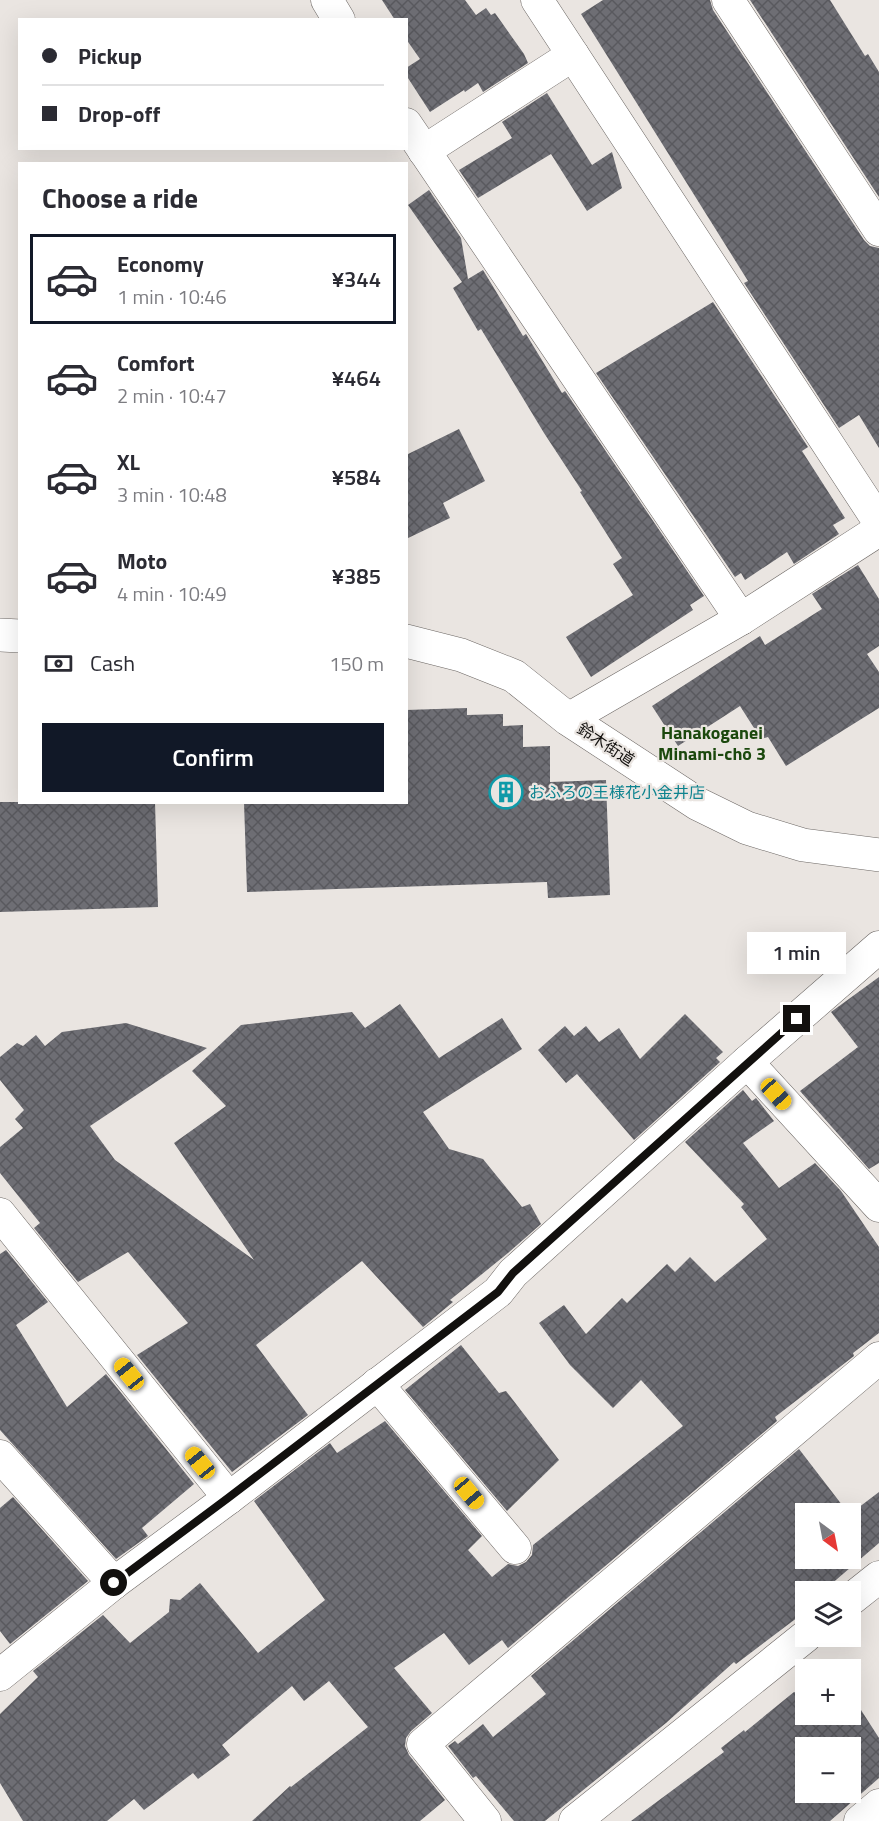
<!DOCTYPE html>
<html lang="en">
<head>
<meta charset="utf-8">
<style>
  body { margin:0; font-family:"Titillium Web","Noto Sans JP",sans-serif; background:#f2f2f3; color:#2b2b33; height:100vh; display:flex; flex-direction:column; font-size:22px; white-space:nowrap }
  * { box-sizing:border-box; margin:0 }
  p { font-size:20px; color:#7c7c81 }
  .icon { flex:none; width:33px; height:33px; fill:none; stroke:currentColor; stroke-width:2; stroke-linecap:round; stroke-linejoin:round }
  .map { position:relative; flex:1; overflow:hidden }
  .panel { position:absolute; left:18px; top:162px; width:390px; height:642px; display:flex; flex-direction:column; background:#fff; border-radius:0px; box-shadow:0 6px 24px #0002 }
  .panel>* { flex:none }
  .top-card { position:absolute; left:18px; top:18px; width:390px; height:132px; border-radius:0px; box-shadow:0 6px 24px #0002; display:grid; align-content:center; height:132px; padding:0 24px; background:#fff }
  .needle { width:39px; rotate:148deg }
  .buttons { position:absolute; left:795px; top:1503px; display:grid; gap:12px }
  .buttons a { display:grid; place-items:center; width:66px; height:66px; border-radius:0px; background:#fff; box-shadow:0 6px 24px #0002; font-size:30px }
  .end { position:absolute; width:27px; height:27px; margin:-14px; border:8px solid #12100e; background:#fff; box-shadow:0 0 0 3px #fff }
  .from { border-radius:50% }
  .bubble { position:absolute; height:42px; border-radius:0px; background:#fff; box-shadow:0 6px 24px #0002; font-size:20px; font-weight:600; line-height:42px; text-align:center }
  .car { position:absolute; width:18px; height:36px; margin:-18px -9px; border-radius:8px; box-shadow:0 0 4px 2px #0007; background:linear-gradient(#f5c518 24%,#345 0 40%,#f5c518 0 76%,#345 0 86%,#f5c518 0) }
  .top-card b { display:flex; align-items:center; gap:21px; height:57px; font-size:22px }
  .top-card b+b { border-top:2px solid #e1e1e2 }
  .top-card i { width:15px; height:15px; background:#2b2b33 }
  ul { padding:0; list-style:none }
  li { display:flex; align-items:center; gap:18px; height:90px; margin:0 12px 9px; padding:0 12px; border:3px solid transparent; border-radius:0px }
  li div { flex:1 }
  li b { display:block; font-size:22px }
  li em { font-style:normal; font-weight:600 }
  li.on { border-color:#111827 }
  li>.icon { width:54px; height:54px; stroke-width:1.5 }
  h2 { padding:0 24px; font-size:27px; line-height:72px }
  .pay { display:flex; align-items:center; gap:15px; height:66px; padding:0 24px; font-size:22px }
  .pay p { margin-inline-start:auto }
  .button { display:flex; gap:12px; margin-top:auto; padding:12px 24px }
  .button a { flex:1; height:69px; border-radius:0px; background:#111827; color:#fff; font-size:24px; font-weight:600; line-height:69px; text-align:center }
  .map>svg:first-child { display:block }
</style>
</head>
<body>
<div class="map">
<svg width="879" height="1821" viewBox="0 0 879 1821">
  <defs>
    <pattern id="building-cross-hatch" width="8" height="8" patternUnits="userSpaceOnUse" patternTransform="scale(1.5)"><rect width="8" height="8" fill="#6e6e74"/><path d="M0 0l8 8M0 8l8-8" fill="none" stroke="#59595e"/></pattern>
  </defs>
  <rect width="100%" height="100%" fill="#eae5e1"/>
  <g fill="url(#building-cross-hatch)" fill-rule="evenodd">
    <polygon points="382,0 465,0 476,15 486,8 491,15 495,13 524,54 528,63 483,92 478,83 465,92 464,90 430,112 406,75 406,68 420,59 406,39 406,20 395,20"/>
    <polygon points="603,0 710,0 713,10 864,240 870,246 879,248 879,448 859,415 839,428 744,283 748,281 581,14"/>
    <polygon points="750,0 830,0 865,56 868,54 879,72 879,197"/>
    <polygon points="547,93 592,165 612,152 622,188 587,211 551,154 478,198 459,170 512,138 502,122"/>
    <polygon points="429,190 461,238 468,279 483,270 523,336 526,334 562,393 565,391 704,596 690,605 693,610 591,677 566,637 633,595 613,564 622,558 580,492 582,491 544,433 481,329 478,331 453,288 462,282 408,205"/>
    <polygon points="713,302 808,447 802,451 845,518 833,525 839,534 794,564 787,552 745,580 741,573 735,577 596,373"/>
    <polygon points="459,429 485,481 443,503 450,518 406,539 406,455"/>
    <polygon points="858,565 879,599 879,646 867,654 879,672 879,708 786,766 768,737 761,739 740,706 678,746 652,706 760,636 765,645 822,609 812,594"/>
    <polygon points="467,708 467,715 503,714 503,726 523,725 523,747 550,746 550,782 606,780 610,895 548,898 547,882 247,892 244,802 406,802 406,710"/>
    <polygon points="0,802 155,802 158,907 0,912"/>
    <polygon points="879,977 879,1163 869,1169 800,1091 858,1047 831,1012"/>
    <polygon points="400,1004 439,1058 502,1018 522,1049 423,1112 449,1149 483,1159 522,1207 530,1204 541,1224 508,1253 450,1300 453,1302 423,1327 362,1261 256,1345 308,1415 232,1472 137,1355 188,1323 128,1252 78,1282 34,1228 40,1223 0,1173 0,1147 23,1128 15,1119 24,1110 0,1080 0,1057 17,1043 23,1046 36,1035 45,1046 62,1032 126,1023 207,1048 90,1126 115,1160 254,1260 174,1143 226,1106 192,1071 241,1025 352,1012 365,1028"/>
    <polygon points="685,1014 723,1052 716,1058 720,1062 634,1140 577,1074 566,1083 538,1050 565,1026 574,1036 586,1026 599,1042 619,1028 640,1059"/>
    <polygon points="743,1090 752,1101 756,1098 774,1121 743,1143 779,1188 815,1163 841,1191 879,1247 879,1333 853,1353 854,1356 775,1417 777,1421 508,1648 502,1640 469,1665 444,1633 394,1668 432,1713 411,1731 406,1738 405,1746 409,1755 445,1800 420,1821 252,1821 290,1786 291,1787 368,1727 329,1681 304,1701 292,1686 222,1745 230,1755 198,1779 193,1773 144,1810 134,1799 107,1821 23,1821 0,1783 0,1714 38,1677 33,1671 103,1615 130,1643 169,1612 170,1599 180,1600 200,1583 258,1653 325,1600 254,1501 330,1443 337,1453 385,1421 482,1536 468,1550 492,1577 508,1564 518,1566 526,1562 532,1555 533,1545 683,1426 641,1380 613,1408 570,1365 539,1323 564,1305 586,1334 622,1298 627,1303 667,1264 675,1272 690,1257 715,1282 767,1239 741,1207 744,1204 685,1142"/>
    <polygon points="6,1250 48,1302 16,1325 67,1407 106,1374 194,1484 142,1528 148,1536 116,1559 0,1430 0,1254"/>
    <polygon points="461,1345 499,1393 506,1391 559,1460 507,1511 405,1390"/>
    <polygon points="799,1449 849,1514 806,1514 806,1558 850,1558 850,1514 879,1492 879,1543 822,1592 806,1592 806,1611 736,1664 734,1662 666,1723 545,1821 514,1821 476,1776 473,1778 448,1746 455,1741 458,1744 483,1724 493,1737 546,1694 531,1676"/>
    <polygon points="13,1497 88,1581 10,1644 0,1631 0,1508"/>
    <path d="M 806,1689 L 806,1714 L 850,1714 L 850,1702 L 858,1712 L 861,1710 L 879,1738 L 879,1778 L 830,1821 L 631,1821 L 724,1752 L 721,1748 L 744,1730 L 745,1732 L 794,1692 L 800,1694 ZM 806,1748 L 850,1748 L 850,1792 L 806,1792 Z"/>
  </g>
  <g fill="none" stroke-linecap="round" stroke-linejoin="round">
    <defs>
      <g id="street">
        <polyline points="327,0 339,20"/>
        <polyline points="537,0 879,522"/>
        <polyline points="728,0 879,230"/>
        <polyline points="406,124 741,619"/>
        <polyline points="424,151 573,55"/>
        <polyline points="568,719 741,619 879,530"/>
        <polyline points="747,1062 879,1206"/>
        <polyline points="0,1214 229,1498"/>
        <polyline points="377,1384 515,1548"/>
        <polyline points="0,1456 114,1583"/>
        <polyline points="850,1600 879,1577"/>
        <polyline points="0,1675 114,1583 229,1498 498,1292 513,1273 747,1062 879,947"/>
        <polyline points="485,1821 423,1744 879,1358"/>
        <polyline points="575,1821 806,1636"/>
        <polyline points="860,1821 879,1805"/>
      </g>
      <g id="secondary">
        <polyline points="0,635 20,636"/>
        <polyline points="406,641 461,655 514,676 568,719 698,804 747,828 803,845 879,855"/>
      </g>
    </defs>
    <use href="#street" stroke="#6c6764" stroke-width="33"/>
    <use href="#secondary" stroke="#6c6764" stroke-width="34"/>
    <use href="#street" stroke="#fff" stroke-width="32"/>
    <use href="#secondary" stroke="#fff" stroke-width="33"/>
  </g>
  <g fill="none" stroke-linecap="round" stroke-linejoin="round">
    <polyline stroke="#12100e" stroke-width="8" points="114,1583 228,1498 498,1292 513,1273 797,1019"/>
  </g>
  <defs>
    <symbol id="building-ring" viewBox="-11 -11 22 22"><circle r="9.5" fill="#eae5e1" stroke="#0f9aa8" stroke-width="1.5"/><path d="M-4-6H4V6H1V3H-1V6H-4ZM-2.5-4.3h1.7v1.8h-1.7ZM.8-4.3h1.7v1.8H.8ZM-2.5-1h1.7V.8h-1.7ZM.8-1h1.7V.8H.8Z" fill="#0f9aa8"/></symbol>
  </defs>
  <g fill-rule="evenodd">
    <use href="#building-ring" x="487" y="773" width="38" height="38"/>
  </g>
  <g text-anchor="middle" stroke-width="4.5" stroke-linejoin="round" paint-order="stroke">
    <g font-size="16" fill="#12100e" stroke="#eae5e1">
      <text transform="translate(606 744) rotate(33)" y="6">鈴木街道</text>
    </g>
    <g font-size="16" fill="#0d838f" stroke="#eae5e1" text-anchor="start">
      <text x="529" y="798">おふろの王様花小金井店</text>
    </g>
    <g font-size="18" font-weight="bold" fill="#1b480d" stroke="#eae5e1">
      <text x="712" y="739">Hanakoganei<tspan x="712" dy="21">Minami-chō 3</tspan></text>
    </g>
  </g>
</svg>
<div class="buttons">
<a><svg class="needle" viewBox="-14 -14 28 28"><path d="M0-13l5 13h-10z" fill="#e53935"/><path d="M0 13l5-13h-10z" fill="#7c7c81"/></svg></a>
<a><svg class="icon" aria-label="layers" viewBox="0 0 24 24"><path d="M12 4l9 5-9 5-9-5zM3 14l9 5 9-5"/></svg></a>
<a>+</a>
<a>−</a>
</div>
<i class="end from" style="left:114px;top:1583px"></i>
<i class="end" style="left:797px;top:1019px"></i>
<div class="bubble" style="left:747px;top:932px;width:99px">1 min</div>
<i class="car" style="left:776px;top:1094px;rotate:138deg"></i>
<i class="car" style="left:129px;top:1374px;rotate:321deg"></i>
<i class="car" style="left:200px;top:1463px;rotate:321deg"></i>
<i class="car" style="left:469px;top:1493px;rotate:140deg"></i>
<div class="top-card">
<b><i class="from"></i>Pickup</b>
<b><i></i>Drop-off</b>
</div>
<section class="panel">
<h2>Choose a ride</h2>
<ul>
<li class="on"><svg class="icon" aria-label="car" viewBox="0 0 24 24"><path d="M5 17H2v-5l4-1 3-4h7l3 4 3 1v5h-3M9 17h6M6 11h13"/><circle cx="7" cy="17" r="2"/><circle cx="17" cy="17" r="2"/></svg><div><b>Economy</b><p>1 min · 10:46</p></div><em>¥344</em></li>
<li><svg class="icon" aria-label="car" viewBox="0 0 24 24"><path d="M5 17H2v-5l4-1 3-4h7l3 4 3 1v5h-3M9 17h6M6 11h13"/><circle cx="7" cy="17" r="2"/><circle cx="17" cy="17" r="2"/></svg><div><b>Comfort</b><p>2 min · 10:47</p></div><em>¥464</em></li>
<li><svg class="icon" aria-label="car" viewBox="0 0 24 24"><path d="M5 17H2v-5l4-1 3-4h7l3 4 3 1v5h-3M9 17h6M6 11h13"/><circle cx="7" cy="17" r="2"/><circle cx="17" cy="17" r="2"/></svg><div><b>XL</b><p>3 min · 10:48</p></div><em>¥584</em></li>
<li><svg class="icon" aria-label="car" viewBox="0 0 24 24"><path d="M5 17H2v-5l4-1 3-4h7l3 4 3 1v5h-3M9 17h6M6 11h13"/><circle cx="7" cy="17" r="2"/><circle cx="17" cy="17" r="2"/></svg><div><b>Moto</b><p>4 min · 10:49</p></div><em>¥385</em></li>
</ul>
<div class="pay"><svg class="icon" aria-label="cash" viewBox="0 0 24 24"><path d="M3 7h18v10H3z"/><circle cx="12" cy="12" r="2"/></svg>Cash<p>150 m</p></div>
<div class="button"><a>Confirm</a></div>
</section>
</div>
</body>
</html>
